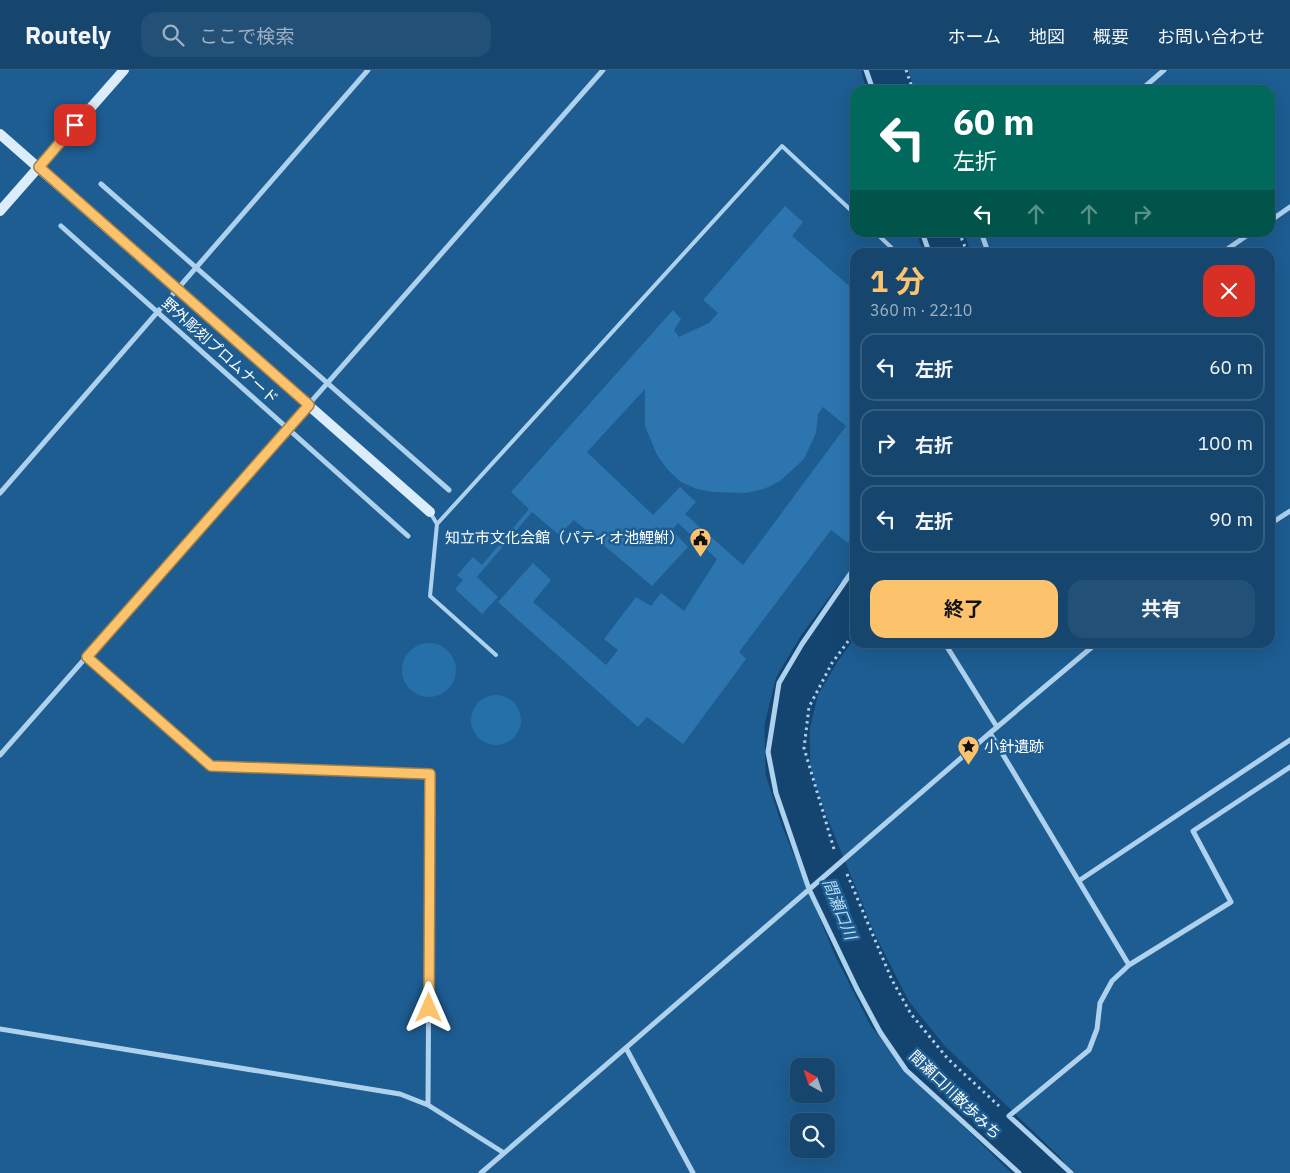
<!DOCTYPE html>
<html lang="ja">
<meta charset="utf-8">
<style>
:root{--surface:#16466e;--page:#235076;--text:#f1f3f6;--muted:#9eb1c2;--line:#355e81;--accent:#fdc36c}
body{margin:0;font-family:"IBM Plex Sans","Noto Sans JP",sans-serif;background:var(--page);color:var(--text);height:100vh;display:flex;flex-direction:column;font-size:19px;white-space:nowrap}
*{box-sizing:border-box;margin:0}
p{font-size:16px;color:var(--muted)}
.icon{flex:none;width:28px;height:28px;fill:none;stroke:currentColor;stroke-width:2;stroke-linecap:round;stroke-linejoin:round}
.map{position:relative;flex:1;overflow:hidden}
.side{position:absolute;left:850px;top:178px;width:425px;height:400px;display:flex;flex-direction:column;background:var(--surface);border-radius:15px;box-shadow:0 5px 20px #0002,0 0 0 1px var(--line)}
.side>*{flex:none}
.hud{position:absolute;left:850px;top:15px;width:425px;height:152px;border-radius:15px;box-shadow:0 5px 20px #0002,0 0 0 1px var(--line);background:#00695c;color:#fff;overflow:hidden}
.needle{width:32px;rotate:320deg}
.tools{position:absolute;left:790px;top:988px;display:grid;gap:10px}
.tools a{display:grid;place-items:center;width:45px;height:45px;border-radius:10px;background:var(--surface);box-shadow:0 5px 20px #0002,0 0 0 1px var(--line);font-size:25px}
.pin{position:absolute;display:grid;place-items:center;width:42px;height:42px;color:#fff;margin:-21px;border-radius:10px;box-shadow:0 2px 8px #0006}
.me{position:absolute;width:55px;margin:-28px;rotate:0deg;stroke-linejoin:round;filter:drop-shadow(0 0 4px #0008)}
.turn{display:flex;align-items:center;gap:18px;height:105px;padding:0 20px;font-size:22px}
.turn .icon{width:65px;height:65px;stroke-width:2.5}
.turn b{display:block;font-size:35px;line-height:42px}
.lanes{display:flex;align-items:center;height:48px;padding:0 20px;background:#0003;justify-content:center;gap:25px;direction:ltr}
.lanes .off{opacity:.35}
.round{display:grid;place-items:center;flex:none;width:52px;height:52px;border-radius:15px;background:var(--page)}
.overview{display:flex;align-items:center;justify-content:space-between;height:85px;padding:0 20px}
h1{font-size:30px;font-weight:700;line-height:38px;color:var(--accent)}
.primary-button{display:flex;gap:10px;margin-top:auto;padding:10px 20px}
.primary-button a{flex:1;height:58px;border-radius:15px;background:var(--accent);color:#111;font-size:20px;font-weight:700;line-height:58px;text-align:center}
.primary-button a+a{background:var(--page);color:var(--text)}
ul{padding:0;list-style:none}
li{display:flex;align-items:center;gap:15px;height:68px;margin:0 10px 8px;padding:0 10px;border:2px solid var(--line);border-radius:15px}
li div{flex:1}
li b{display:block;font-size:19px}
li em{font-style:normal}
header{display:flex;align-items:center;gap:30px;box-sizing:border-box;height:70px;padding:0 25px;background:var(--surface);border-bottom:1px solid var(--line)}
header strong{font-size:24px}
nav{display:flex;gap:28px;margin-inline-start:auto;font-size:18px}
.search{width:350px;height:45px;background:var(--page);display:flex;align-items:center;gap:12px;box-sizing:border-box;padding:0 18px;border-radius:15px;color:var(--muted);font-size:19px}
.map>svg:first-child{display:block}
</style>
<header>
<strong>Routely</strong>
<div class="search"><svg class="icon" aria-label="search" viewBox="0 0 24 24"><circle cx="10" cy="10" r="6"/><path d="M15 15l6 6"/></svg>ここで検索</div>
<nav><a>ホーム</a><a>地図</a><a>概要</a><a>お問い合わせ</a></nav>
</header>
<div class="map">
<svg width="1290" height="1103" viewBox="0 0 1290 1103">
<rect width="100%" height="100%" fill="#1d5d92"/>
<path fill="#2670aa" d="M402 600a27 27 0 1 1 54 0a27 27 0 1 1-54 0Z
M471 650a25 25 0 1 1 50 0a25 25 0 1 1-50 0Z"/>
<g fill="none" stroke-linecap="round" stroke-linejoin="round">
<path stroke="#144570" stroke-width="45" d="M884 0 891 20
M940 162 947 182
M855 530 819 579 797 616 787 657 788 701 803 748 855 875 890 944 928 991 1044 1103"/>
</g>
<path fill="#2c75af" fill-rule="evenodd" d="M785 136 803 152 792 166 855 221V464L848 473 831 460 739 582 746 589 683 674 647 647 638 657 498 532 533 493 551 510 533 532 606 595 618 580 604 569 636 527 651 536 661 523 684 541 717 489 678 453 672 460 688 477 652 516 574 450 559 465 532 442 477 507 498 527 482 544 455 519 463 510 457 505 473 487 482 495 529 439 511 422 673 240 681 249 674 260 679 267 709 253 718 243 703 230ZM645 319V356L657 385 668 400 681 412 697 419 712 422 746 423 764 419 780 411 804 389 816 363 818 344 823 337 846 356 743 495 685 444 696 432 680 417 653 445 587 382Z"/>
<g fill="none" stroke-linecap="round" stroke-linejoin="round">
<path stroke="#aed2ee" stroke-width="3" stroke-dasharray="2.5 4" stroke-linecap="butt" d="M906 0 913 20
M959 162 967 182
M834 779 804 678 809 637 832 593 855 562
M847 804 892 910 911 944 948 989 999 1036"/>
<path stroke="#aed2ee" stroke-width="4" d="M875 162 896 182
M431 444 437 454 430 526 496 585
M437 454 782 76 855 144"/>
<path stroke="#aed2ee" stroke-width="5" d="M866 0 873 20
M1141 20 1164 0
M101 114 449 420
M1270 151 1290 137
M61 156 408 466
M922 162 929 182
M981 162 988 182
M1223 182 1252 162
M0 423 368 0
M1270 454 1290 441
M855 497 802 574 779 613 768 682 776 723 809 819 857 919 880 962 906 1000 1019 1103
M944 572 997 657
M87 587 211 696 430 704 428 1035 504 1083
M990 663 1129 895
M0 685 603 0
M1080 810 1290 670
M0 959 400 1024 428 1035
M626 978 693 1103
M481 1103 990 663 1098 572
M1071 1103 1009 1046 1089 980 1097 959 1100 933 1112 911 1129 895 1231 832 1193 761 1290 697"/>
<path stroke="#dbecfa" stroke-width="10" d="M0 64 430 442
M0 141 124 0"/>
</g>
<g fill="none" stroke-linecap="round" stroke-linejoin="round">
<defs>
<path id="route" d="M75 55 39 97 309 335 87 587 211 696 430 704 429 938"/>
</defs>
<use href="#route" stroke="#a47f46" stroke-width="12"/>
<use href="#route" stroke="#fdc36c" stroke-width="9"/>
</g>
<defs>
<symbol id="civic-pin" viewBox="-11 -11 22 30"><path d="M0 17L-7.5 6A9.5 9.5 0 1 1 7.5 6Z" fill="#fdc36c" stroke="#1d5d92"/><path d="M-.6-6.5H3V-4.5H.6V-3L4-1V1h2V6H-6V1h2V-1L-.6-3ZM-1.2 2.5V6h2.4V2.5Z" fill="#111"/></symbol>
<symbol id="sight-pin" viewBox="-11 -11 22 30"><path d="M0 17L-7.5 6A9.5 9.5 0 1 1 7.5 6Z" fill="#fdc36c" stroke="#1d5d92"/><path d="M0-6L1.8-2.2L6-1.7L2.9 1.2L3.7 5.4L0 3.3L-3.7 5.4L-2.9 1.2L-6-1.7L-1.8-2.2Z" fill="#111"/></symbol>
</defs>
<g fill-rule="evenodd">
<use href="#civic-pin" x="688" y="456" width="25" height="34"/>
<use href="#sight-pin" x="956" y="664" width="25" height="34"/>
</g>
<g text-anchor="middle" stroke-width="5" stroke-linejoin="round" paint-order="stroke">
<g font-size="15" fill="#fff" stroke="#1d5d92">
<text transform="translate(220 281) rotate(42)" y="5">野外彫刻プロムナード</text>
<text transform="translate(955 1025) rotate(44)" y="5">間瀬口川散歩みち</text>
</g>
<g font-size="15" fill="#fff" stroke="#1d5d92" text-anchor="end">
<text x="684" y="473">知立市文化会館（パティオ池鯉鮒）</text>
<text x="984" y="682" text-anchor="start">小針遺跡</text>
</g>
<g font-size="16" font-style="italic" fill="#badbf5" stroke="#1d5d92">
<text transform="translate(840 839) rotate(68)" y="6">間瀬口川</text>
</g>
</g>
</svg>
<div class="tools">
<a><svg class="needle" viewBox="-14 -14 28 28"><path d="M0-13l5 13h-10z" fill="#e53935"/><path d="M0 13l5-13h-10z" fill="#9eb1c2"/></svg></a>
<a><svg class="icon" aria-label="search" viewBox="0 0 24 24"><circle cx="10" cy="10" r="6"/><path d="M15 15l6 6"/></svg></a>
</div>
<div class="pin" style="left:75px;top:55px;background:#d93025"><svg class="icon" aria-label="arrive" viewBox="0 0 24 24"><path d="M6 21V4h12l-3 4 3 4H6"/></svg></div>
<svg class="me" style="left:429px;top:938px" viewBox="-20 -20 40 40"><path d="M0-17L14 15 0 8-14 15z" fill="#fdc36c" stroke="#fff" stroke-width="4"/></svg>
<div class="hud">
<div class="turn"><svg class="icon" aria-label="left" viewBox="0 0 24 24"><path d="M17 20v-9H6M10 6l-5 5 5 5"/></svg><div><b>60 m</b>左折</div></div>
<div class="lanes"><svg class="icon" aria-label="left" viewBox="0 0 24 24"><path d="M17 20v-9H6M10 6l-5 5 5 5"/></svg><svg class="icon off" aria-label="ahead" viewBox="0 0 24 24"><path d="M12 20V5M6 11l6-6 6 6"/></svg><svg class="icon off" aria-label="ahead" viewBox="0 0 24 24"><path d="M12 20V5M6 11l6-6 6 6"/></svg><svg class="icon off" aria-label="right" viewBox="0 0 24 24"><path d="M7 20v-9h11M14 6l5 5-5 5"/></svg></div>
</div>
<section class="side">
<div class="overview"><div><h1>1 分</h1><p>360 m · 22:10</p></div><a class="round" style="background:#d93025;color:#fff"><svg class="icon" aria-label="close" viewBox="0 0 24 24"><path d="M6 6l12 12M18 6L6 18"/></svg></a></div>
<ul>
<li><svg class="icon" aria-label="left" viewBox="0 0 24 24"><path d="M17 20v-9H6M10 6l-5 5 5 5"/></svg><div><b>左折</b></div><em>60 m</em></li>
<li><svg class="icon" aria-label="right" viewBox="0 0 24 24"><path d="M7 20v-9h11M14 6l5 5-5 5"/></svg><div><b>右折</b></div><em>100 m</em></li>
<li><svg class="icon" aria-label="left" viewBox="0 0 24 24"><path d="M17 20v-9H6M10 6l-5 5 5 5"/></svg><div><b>左折</b></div><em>90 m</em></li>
</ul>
<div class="primary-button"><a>終了</a><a>共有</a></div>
</section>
</div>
